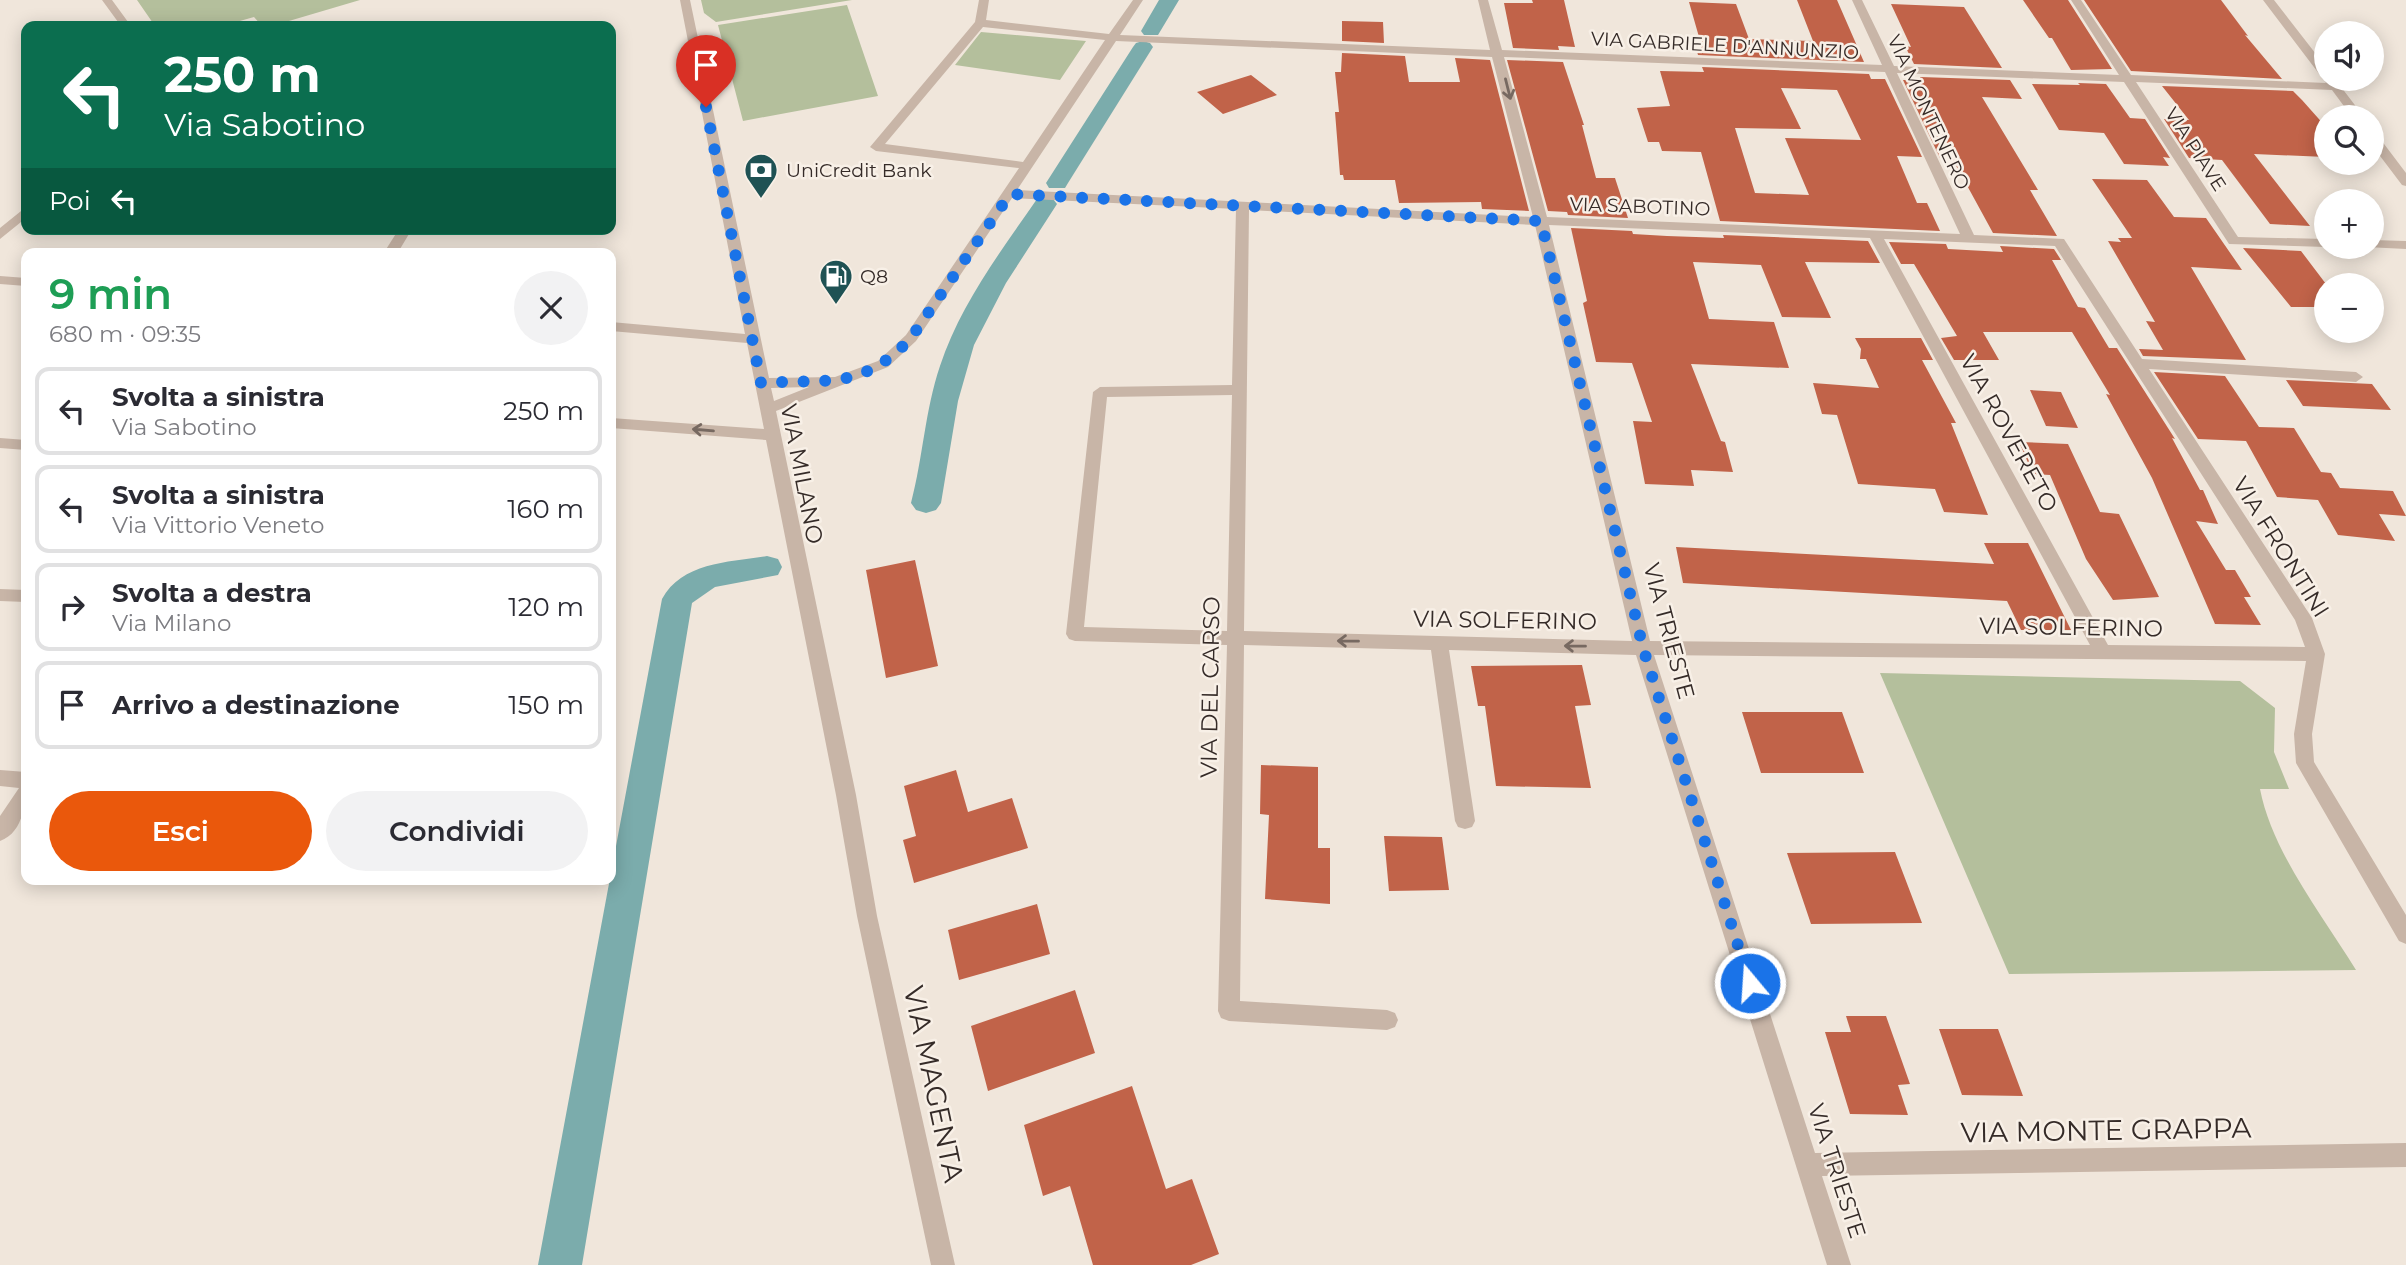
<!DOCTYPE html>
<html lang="it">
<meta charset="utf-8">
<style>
:root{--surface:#fff;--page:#f2f2f3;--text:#2b2b33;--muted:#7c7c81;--line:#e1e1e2;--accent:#ea580c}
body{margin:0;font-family:Montserrat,sans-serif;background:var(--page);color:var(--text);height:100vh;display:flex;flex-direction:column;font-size:26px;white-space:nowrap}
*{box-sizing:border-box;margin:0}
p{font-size:23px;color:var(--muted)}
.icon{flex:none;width:38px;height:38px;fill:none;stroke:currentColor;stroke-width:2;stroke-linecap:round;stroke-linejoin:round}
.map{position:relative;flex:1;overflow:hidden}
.details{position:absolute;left:21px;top:248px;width:595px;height:637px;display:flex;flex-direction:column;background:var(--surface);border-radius:14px;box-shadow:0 4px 18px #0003}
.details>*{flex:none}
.guide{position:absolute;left:21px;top:21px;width:595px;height:214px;border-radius:14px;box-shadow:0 4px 18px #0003;background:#0b6e4f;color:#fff;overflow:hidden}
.controls{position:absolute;left:2314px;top:21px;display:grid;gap:14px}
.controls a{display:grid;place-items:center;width:70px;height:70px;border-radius:50%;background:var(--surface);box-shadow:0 4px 18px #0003;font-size:35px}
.pin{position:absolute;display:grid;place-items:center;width:60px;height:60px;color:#fff;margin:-72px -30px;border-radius:50% 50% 50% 0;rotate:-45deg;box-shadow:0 0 7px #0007}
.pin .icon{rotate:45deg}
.me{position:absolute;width:77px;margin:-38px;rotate:342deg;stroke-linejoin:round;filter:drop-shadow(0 0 5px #0008)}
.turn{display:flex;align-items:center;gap:24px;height:147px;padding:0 28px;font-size:32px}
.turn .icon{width:91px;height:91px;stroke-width:2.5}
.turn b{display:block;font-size:49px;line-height:60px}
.then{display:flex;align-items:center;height:66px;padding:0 28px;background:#0003;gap:14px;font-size:26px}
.round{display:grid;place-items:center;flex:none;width:74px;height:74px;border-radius:37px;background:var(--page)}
.headline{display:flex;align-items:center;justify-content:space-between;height:119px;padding:0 28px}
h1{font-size:42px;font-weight:600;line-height:52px;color:#1e9e55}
.button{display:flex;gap:14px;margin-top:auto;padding:14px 28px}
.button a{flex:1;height:80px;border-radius:42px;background:var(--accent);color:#fff;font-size:28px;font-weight:600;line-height:80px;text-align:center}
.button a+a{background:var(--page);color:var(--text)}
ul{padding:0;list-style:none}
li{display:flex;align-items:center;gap:21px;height:88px;margin:0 14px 10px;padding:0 14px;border:4px solid var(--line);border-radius:14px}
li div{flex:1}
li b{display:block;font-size:26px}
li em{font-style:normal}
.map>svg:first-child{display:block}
</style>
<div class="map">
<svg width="2406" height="1265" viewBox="0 0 2406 1265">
<rect width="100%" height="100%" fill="#f0e6db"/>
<path fill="#b4bf9c" d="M137 0H360L272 26H262L254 17 222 26H155Z
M701 0H852L716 22 704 13Z
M847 5 878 96 743 121 718 25Z
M981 32 1086 41 1060 80 955 65Z
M1880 673 2240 681 2275 708 2274 752 2289 789H2260C2272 852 2323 916 2356 970L2009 974Z"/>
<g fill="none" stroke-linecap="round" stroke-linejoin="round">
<path fill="#7bacac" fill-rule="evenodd" d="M1159 0H1179L1158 35H1144L1141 31Z
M1143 41 1150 43 1153 47 1068 183 1065 188H1049L1046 183 1133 47 1136 43Z
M1045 197 1053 199 1057 204 1006 283 974 345 958 401 941 503 936 510 926 513 916 510 911 503C923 458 925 410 940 366 960 305 1001 251 1037 199Z
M767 556 778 559 782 567 778 575 715 587 692 603 582 1265H538L662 599C682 562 730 562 767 556Z"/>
</g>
<path fill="#c16349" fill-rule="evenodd" d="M1532 0H1564L1575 47 1558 46 1559 50 1513 48 1504 3H1533Z
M1797 0H1837L1864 62 1698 55 1693 37H1699L1689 2 1736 4 1749 39 1813 41Z
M2023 0H2068L2112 69 2071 70 2052 38H2049Z
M2084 0H2221L2248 36 2245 35 2282 79 2131 71Z
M1891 4 1964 7 2002 68 1914 64 1905 46 1911 47Z
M1342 21 1383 22 1384 43 1342 41Z
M1342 53 1405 56 1409 82H1460L1455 58 1490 60 1529 211 1482 209 1481 202 1399 203 1395 180H1344L1343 175H1340L1335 112H1339L1335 72H1341Z
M1507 60 1563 62 1584 125H1582L1596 178H1615L1628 218 1568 215 1567 212 1548 211Z
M1702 67 1869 74 1871 79H1885L1922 157 1897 156 1917 203H1927L1940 231 1720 221 1701 152 1662 151 1659 142H1648L1637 108 1670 106 1660 71 1704 72ZM1781 88 1837 90 1861 140 1785 138 1809 195 1755 193 1735 128 1801 129Z
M1251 75 1277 95 1223 114 1197 92Z
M1920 77 2010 80 2022 99 1982 97 2038 190H2030L2057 236 1993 233 1952 158H1940L1903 80H1921Z
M2078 83 2106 84 2130 118 2145 119 2170 158 2163 157 2169 166 2124 164 2104 133 2059 130 2032 84 2080 85Z
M2162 86 2293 91 2302 100 2326 127V157L2254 154 2310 226 2270 224 2222 160 2189 158 2164 119 2189 120Z
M2092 179 2147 180 2174 217 2206 218 2242 270 2191 267 2246 360 2143 356 2139 349 2163 350 2146 321 2155 322 2108 241 2121 242 2118 238H2132Z
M1571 228 1632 231 1633 234 1667 236 1724 238 1723 235 1868 241 1880 263 1805 262 1831 318 1782 317 1761 265 1693 262 1709 319 1774 322 1789 368 1691 364 1721 441 1725 442 1733 472 1691 470 1694 486 1645 484 1633 421 1652 422 1632 363 1596 362 1583 303 1587 301Z
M1889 242 1946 244 1948 249 2003 252 2000 246 2054 249 2061 260H2052L2078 307 2085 308 2109 348H2117L2175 439 2172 438 2200 490H2203L2218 524 2196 521 2226 570H2235L2251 597H2244L2261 625 2215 624 2152 478 2106 394 2110 395 2072 332H1983L1999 360H1954L1941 338 1957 336 1914 264H1901Z
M2243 248 2301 251 2326 284V307H2291Z
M1855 338H1921L1933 360H1922L1956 423H1951L1988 515 1944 512 1935 489 1858 484 1837 415 1822 414 1813 383 1879 388 1866 359H1860L1861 349Z
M2154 372 2225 376 2259 427 2294 428 2321 472 2331 473 2340 488 2393 491 2406 516 2379 514 2395 541 2338 535 2318 500 2277 497 2246 441 2198 439Z
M2286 380 2372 384 2391 410 2303 406Z
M2030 390 2061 392 2078 428 2046 426Z
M2019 442 2068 444 2100 512 2119 514 2159 597 2113 600 2086 559 2050 475 2033 474Z
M1984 543H2028L2071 630H2021L2007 601 1683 583 1676 547 1994 564Z
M915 560 938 666 886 678 866 570Z
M1582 665 1591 705 1575 706 1591 788 1496 786 1485 706H1478L1471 666Z
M1742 712H1842L1864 773H1761Z
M1261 765 1318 767V848H1330V904L1265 899 1269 815 1260 814Z
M956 770 968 812 1012 798 1028 848 914 883 903 840 916 836 904 786Z
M1384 836 1442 837 1449 890 1389 891Z
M1895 852 1922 923 1811 924 1787 853Z
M1037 904 1050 954 959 980 948 930Z
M1075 990 1095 1053 988 1091 971 1026Z
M1846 1016H1886L1910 1084 1898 1085 1908 1115 1850 1114 1825 1032H1851Z
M1939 1029H1998L2023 1096 1962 1095Z
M1132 1086 1166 1189 1192 1179 1219 1254 1191 1265H1093L1070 1186 1043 1196 1024 1125Z"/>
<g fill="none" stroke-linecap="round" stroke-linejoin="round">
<path fill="#c8b5a7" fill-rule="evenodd" d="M102 0H112L131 26H121Z
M680 0H690L769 378 835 377 878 361 906 335 1019 168 876 151 870 147 975 22 979 0H989L986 20 1109 34 1133 0H1143L1120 35 1490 50 1478 0H1488L1502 50 1882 65 1852 0H1862L1894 66 2119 75 2071 0H2081L2131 75 2326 83 2263 0H2274L2326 67V79H2335L2364 117H2352L2332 90 2136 82 2238 237 2326 239V247L2229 244 2124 82 1897 73 1974 235 2064 239 2142 359 2356 372 2363 377 2356 382 2149 369 2312 618 2325 654 2312 734 2314 762 2406 915V944L2399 941 2296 763 2294 734 2306 661 1654 655 1815 1153 2406 1143V1167L1822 1176 1851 1265H1827L1636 655 1449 650 1475 821 1472 827 1465 829 1458 827 1455 821 1431 650 1244 645 1240 1001 1387 1010 1395 1013 1398 1020 1395 1027 1387 1030 1229 1021 1221 1018 1218 1011 1227 645 1075 641 1069 639 1066 634 1093 392 1100 387 1232 385 1236 209 1012 198 916 341 888 367 776 411 856 795 877 916 955 1265H931L857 916 836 795 766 440 611 428V418L764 429 747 343 611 331V322L745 334ZM983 27 1105 40 1023 162 885 144ZM1116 41 1492 57 1533 217 1017 190ZM1504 57 1885 72 1960 234 1547 217ZM1249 210 1535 225 1632 641 1244 631ZM1549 225 1870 238 2090 645 1650 641ZM1884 239 2055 246 2295 620 2305 647 2108 645ZM809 387 774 401 771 388ZM1232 395 1227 631 1084 627 1107 397Z
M2371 131 2375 132 2406 173V186L2402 185 2371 144Z
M26 207V218L0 239V228Z
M399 229H412L397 254H383Z
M2371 240 2406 241V249L2366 247H2371Z
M0 276 26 278V286L0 284Z
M0 438 26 440V450L0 448Z
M0 589 26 590V602L0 601Z
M0 770 26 772C26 795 27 831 0 841V816L19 788 0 786Z"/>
</g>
<defs><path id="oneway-shaft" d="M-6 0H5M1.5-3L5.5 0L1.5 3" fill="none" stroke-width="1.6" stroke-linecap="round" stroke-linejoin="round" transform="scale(1.75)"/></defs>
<g stroke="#776961">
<use href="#oneway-shaft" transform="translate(1508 89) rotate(76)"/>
<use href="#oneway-shaft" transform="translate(703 430) rotate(-175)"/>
<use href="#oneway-shaft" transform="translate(1348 641) rotate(-179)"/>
<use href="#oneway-shaft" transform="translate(1575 646) rotate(-179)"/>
</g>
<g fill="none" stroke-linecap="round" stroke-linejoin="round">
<path stroke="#1a73e8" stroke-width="12" stroke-dasharray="0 21.6" d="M706 107 761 383C827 378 860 392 911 338L1010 194 1541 221 1643 648 1750 983"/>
</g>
<defs>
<symbol id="bank-pin" viewBox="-11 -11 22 30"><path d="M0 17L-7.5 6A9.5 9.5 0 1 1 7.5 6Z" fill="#1f5254" stroke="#f8f0e7"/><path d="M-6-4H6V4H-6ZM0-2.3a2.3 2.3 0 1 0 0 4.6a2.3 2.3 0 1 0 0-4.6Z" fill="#fff"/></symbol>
<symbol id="fuel-pin" viewBox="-11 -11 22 30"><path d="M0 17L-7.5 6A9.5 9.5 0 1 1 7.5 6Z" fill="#1f5254" stroke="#f8f0e7"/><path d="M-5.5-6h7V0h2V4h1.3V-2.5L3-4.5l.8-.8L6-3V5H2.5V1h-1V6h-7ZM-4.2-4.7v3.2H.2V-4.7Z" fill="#fff"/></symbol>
</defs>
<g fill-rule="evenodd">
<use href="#bank-pin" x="742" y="151" width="38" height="52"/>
<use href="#fuel-pin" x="817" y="257" width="38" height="52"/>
</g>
<g text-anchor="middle" stroke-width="5" stroke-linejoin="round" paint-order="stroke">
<g font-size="19" fill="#352b28" stroke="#f8f0e7">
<text transform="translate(1725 45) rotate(3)" y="7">VIA GABRIELE D'ANNUNZIO</text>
<text transform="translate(1929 112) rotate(65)" y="7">VIA MONTENERO</text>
<text transform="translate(2196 149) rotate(57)" y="7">VIA PIAVE</text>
<text transform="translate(1640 206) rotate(2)" y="7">VIA SABOTINO</text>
</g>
<g font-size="19" fill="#352b28" stroke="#f8f0e7" text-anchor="start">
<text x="786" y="177">UniCredit Bank</text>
<text x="860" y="283">Q8</text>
</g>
<g font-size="23" fill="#352b28" stroke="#f8f0e7">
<text transform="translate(2009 433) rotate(61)" y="8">VIA ROVERETO</text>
<text transform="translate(802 474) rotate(79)" y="8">VIA MILANO</text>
<text transform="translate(2281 547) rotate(58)" y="8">VIA FRONTINI</text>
<text transform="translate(1505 620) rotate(1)" y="8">VIA SOLFERINO</text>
<text transform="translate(2071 627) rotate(1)" y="8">VIA SOLFERINO</text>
<text transform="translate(1669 631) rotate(75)" y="8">VIA TRIESTE</text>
<text transform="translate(1210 687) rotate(-89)" y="8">VIA DEL CARSO</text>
<text transform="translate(1837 1171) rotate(72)" y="8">VIA TRIESTE</text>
</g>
<g font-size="28" fill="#352b28" stroke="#f8f0e7">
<text transform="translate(934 1084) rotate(78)" y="10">VIA MAGENTA</text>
<text transform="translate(2106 1130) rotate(-1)" y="10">VIA MONTE GRAPPA</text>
</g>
</g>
</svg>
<div class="controls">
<a><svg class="icon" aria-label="sound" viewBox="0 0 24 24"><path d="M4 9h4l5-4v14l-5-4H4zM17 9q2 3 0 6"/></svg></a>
<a><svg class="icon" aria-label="search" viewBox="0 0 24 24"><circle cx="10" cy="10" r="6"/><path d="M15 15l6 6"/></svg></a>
<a>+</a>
<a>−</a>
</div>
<div class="pin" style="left:706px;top:107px;background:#d93025"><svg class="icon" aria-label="arrive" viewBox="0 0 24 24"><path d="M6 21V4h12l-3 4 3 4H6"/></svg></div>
<svg class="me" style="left:1750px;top:983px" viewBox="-20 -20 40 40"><circle r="17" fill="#1a73e8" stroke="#fff" stroke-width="3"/><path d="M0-11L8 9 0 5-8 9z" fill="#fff"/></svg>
<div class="guide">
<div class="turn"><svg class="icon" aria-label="left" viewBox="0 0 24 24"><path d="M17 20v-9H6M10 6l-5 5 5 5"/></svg><div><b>250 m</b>Via Sabotino</div></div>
<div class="then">Poi<svg class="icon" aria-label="left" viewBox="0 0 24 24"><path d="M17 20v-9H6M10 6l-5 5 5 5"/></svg></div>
</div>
<section class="details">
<div class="headline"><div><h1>9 min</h1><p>680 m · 09:35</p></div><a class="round"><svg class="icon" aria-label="close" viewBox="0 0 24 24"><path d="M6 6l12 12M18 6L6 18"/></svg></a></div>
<ul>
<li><svg class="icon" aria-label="left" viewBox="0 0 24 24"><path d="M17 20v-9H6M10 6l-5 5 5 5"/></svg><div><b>Svolta a sinistra</b><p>Via Sabotino</p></div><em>250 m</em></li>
<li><svg class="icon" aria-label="left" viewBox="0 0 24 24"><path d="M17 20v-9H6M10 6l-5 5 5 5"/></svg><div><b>Svolta a sinistra</b><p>Via Vittorio Veneto</p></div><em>160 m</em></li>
<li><svg class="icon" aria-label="right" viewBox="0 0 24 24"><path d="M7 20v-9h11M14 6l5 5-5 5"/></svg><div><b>Svolta a destra</b><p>Via Milano</p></div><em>120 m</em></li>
<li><svg class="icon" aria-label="arrive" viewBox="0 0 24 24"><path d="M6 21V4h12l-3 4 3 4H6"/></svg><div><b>Arrivo a destinazione</b></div><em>150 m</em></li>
</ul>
<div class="button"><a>Esci</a><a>Condividi</a></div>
</section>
</div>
